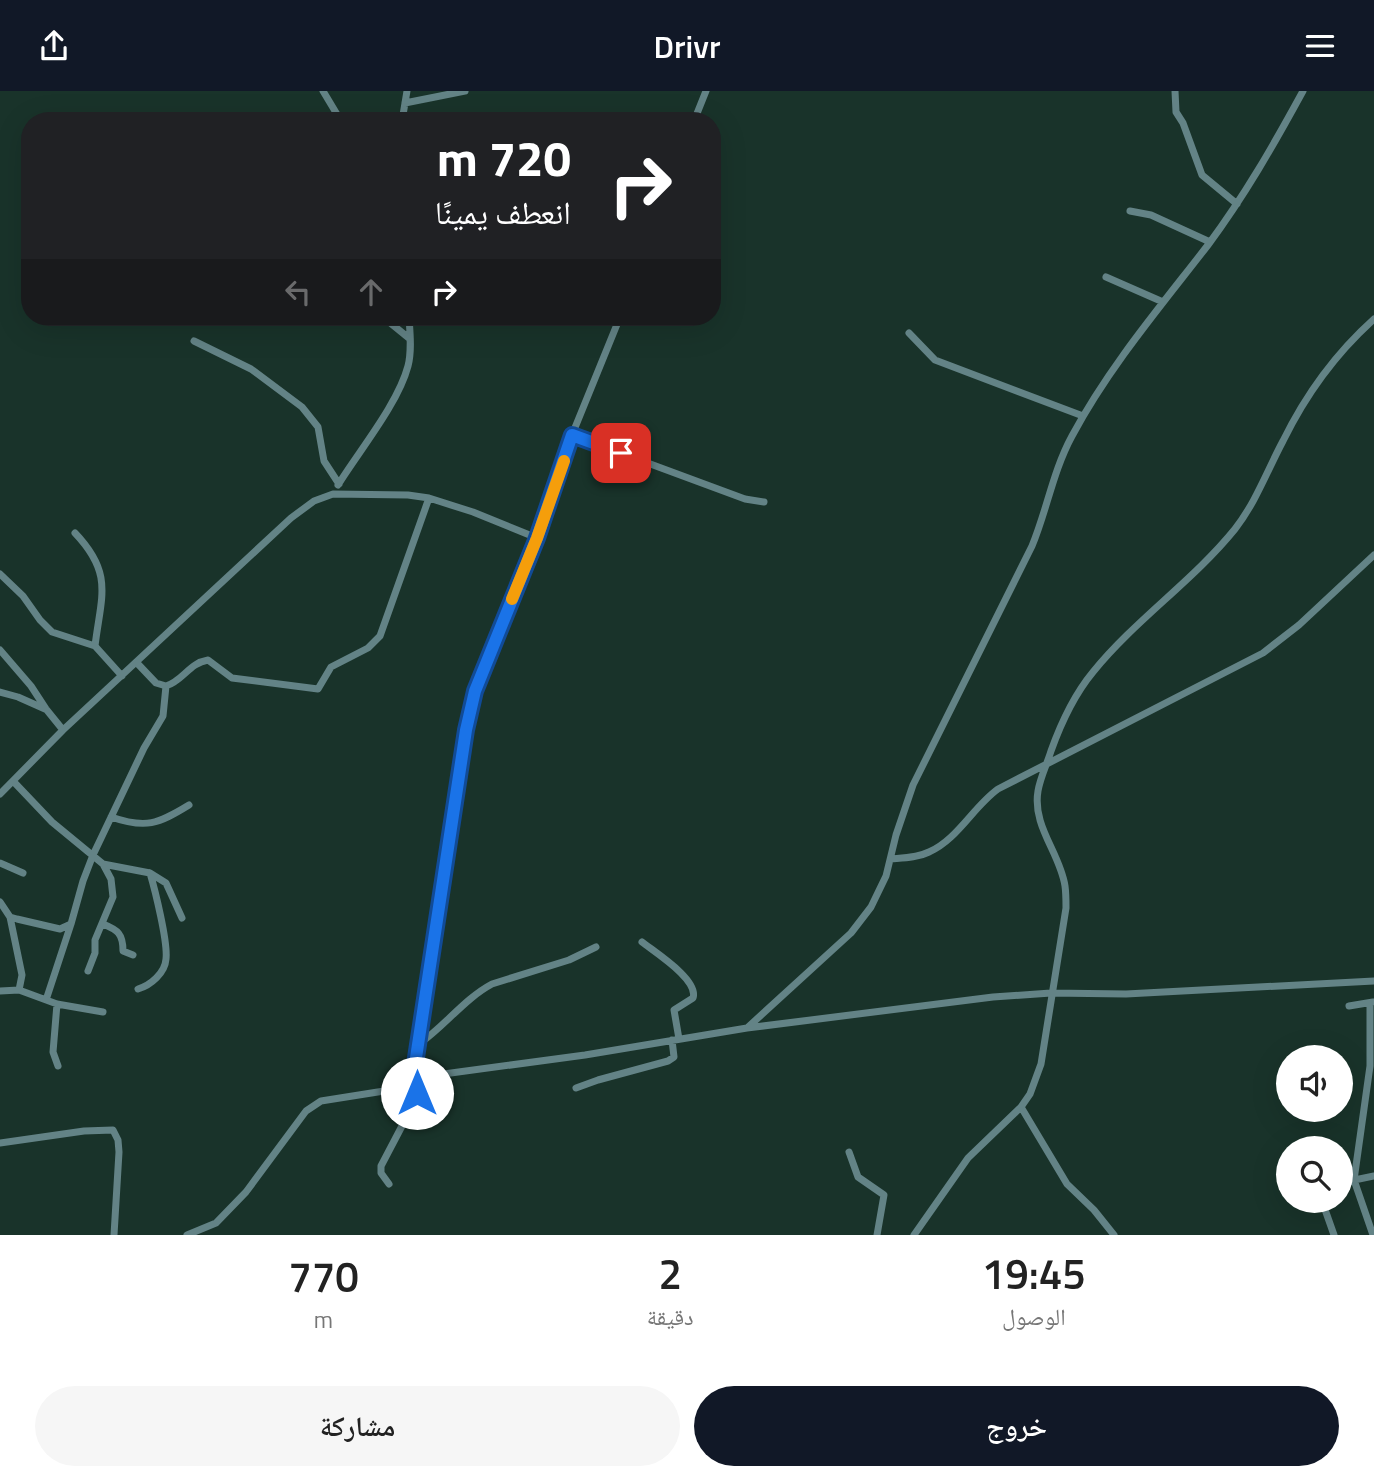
<!DOCTYPE html>
<html lang="ar">
<meta charset="utf-8">
<style>
:root{--surface:#fff;--page:#f6f6f6;--text:#222;--muted:#767676;--accent:#111827}
body{margin:0;font-family:"Titillium Web","Noto Naskh Arabic",sans-serif;background:var(--page);color:var(--text);direction:rtl;height:100vh;display:flex;flex-direction:column;font-size:26px;white-space:nowrap}
*{box-sizing:border-box;margin:0}
p{font-size:23px;color:var(--muted)}
.icon{flex:none;width:38px;height:38px;fill:none;stroke:currentColor;stroke-width:2;stroke-linecap:round;stroke-linejoin:round}
.map{position:relative;height:1144px;overflow:hidden;direction:ltr}
.drawer{display:flex;flex-direction:column;background:var(--surface);flex:1}
.drawer>*{flex:none}
.hud{position:absolute;left:21px;top:21px;width:700px;height:214px;border-radius:28px;box-shadow:0 7px 28px #0002;direction:rtl;background:#202124;color:#fff;overflow:hidden}
.tools{position:absolute;left:1276px;top:954px;display:grid;gap:14px}
.tools a{display:grid;place-items:center;width:77px;height:77px;border-radius:50%;background:var(--surface);box-shadow:0 7px 28px #0002;font-size:35px}
.pin{position:absolute;display:grid;place-items:center;width:60px;height:60px;color:#fff;margin:-30px;border-radius:14px;box-shadow:0 4px 10px #0006}
.me{position:absolute;width:77px;margin:-38px;rotate:0deg;stroke-linejoin:round;filter:drop-shadow(0 0 5px #0008)}
.turn{display:flex;align-items:center;gap:24px;height:147px;padding:0 35px;font-size:32px}
.turn .icon{width:91px;height:91px;stroke-width:2.5}
.turn b{display:block;font-size:49px;line-height:60px}
.lanes{display:flex;align-items:center;height:66px;padding:0 35px;background:#0003;justify-content:center;gap:35px;direction:ltr}
.lanes .off{opacity:.35}
.eta{display:flex;justify-content:space-evenly;align-items:center;height:119px;text-align:center}
.eta b{font-size:42px;font-weight:600;line-height:49px}
.primary-button{display:flex;gap:14px;margin-top:auto;padding:14px 35px}
.primary-button a{flex:1;height:80px;border-radius:42px;background:var(--accent);color:#fff;font-size:28px;font-weight:600;line-height:80px;text-align:center}
.primary-button a+a{background:var(--page);color:var(--text)}
header{display:flex;justify-content:space-between;align-items:center;height:91px;padding:0 35px;background:var(--accent);color:#fff;font-size:32px;font-weight:600}
.map>svg:first-child{display:block}
</style>
<header><svg class="icon" aria-label="menu" viewBox="0 0 24 24"><path d="M4 6h16M4 12h16M4 18h16"/></svg>Drivr<svg class="icon" aria-label="share" viewBox="0 0 24 24"><path d="M12 15V3M7 8l5-5 5 5M5 13v7h14v-7"/></svg></header>
<div class="map">
<svg width="1374" height="1144" viewBox="0 0 1374 1144">
<rect width="100%" height="100%" fill="#19332a"/>
<g fill="none" stroke-linecap="round" stroke-linejoin="round">
<path stroke="#638386" stroke-width="7" d="M323 0 341 30
M1175 0 1176 21 1183 32 1202 84 1237 113
M405 12 465 0
M402 30 407 0
M694 30 706 0
M1130 120 1151 124 1210 151
M1106 186 1163 211
M383 226 410 248
M909 242 935 269 1083 325
M194 250 251 278 302 316 318 336 324 370 339 393
M572 344 745 408 764 411
M338 394C359 360 398 313 408 275 412 260 410 242 409 226
M75 442C114 483 101 505 95 555
M537 447 572 344 620 226
M0 483 23 505 40 529 52 541 95 555 122 585
M0 559 31 595 46 618 63 639
M137 572 156 592 166 595C183 590 189 572 208 569L232 587 318 598 331 576 368 557 380 545 429 407
M0 601 18 606 45 618
M13 690 52 731 103 773 150 782C155 799 168 851 166 868 165 882 151 894 138 898
M0 703 63 639 291 427 314 410 333 403 408 404 429 407 473 421 537 447 475 600 470 618 412 994 403 997 321 1010 306 1020 246 1101 216 1132 187 1144
M111 726C146 738 158 733 189 714
M891 768C903 767 917 767 929 761 958 748 973 716 998 698L1263 562 1299 534 1374 464
M0 772 23 782
M150 782 166 792 182 827
M0 811 10 826 17 828 60 838 71 833 83 790 93 764 144 657 163 625 166 595
M10 826 22 884 19 899
M103 833C118 839 123 843 123 860L133 864
M642 851C656 862 699 889 693 907L674 919 679 948
M88 880 95 862V849L113 806 111 788 103 773
M0 900 19 899 57 913 103 921
M46 909 71 833
M1370 912V975L1354 1089 1373 1144
M57 913 53 961 58 975
M1349 915 1373 911
M747 937 851 842 871 816 886 785 896 744 913 694 1032 455C1047 419 1053 380 1072 345 1109 276 1160 216 1208 154 1245 104 1273 55 1303 0
M419 953C445 935 464 908 492 893L569 869 596 856
M414 987 585 964 747 937 993 906 1051 902 1126 903 1374 890
M576 997 598 989 668 970 674 966 672 949
M1021 1016 1067 1093 1094 1119 1114 1144
M0 1052 84 1040 113 1039 118 1049 119 1061 114 1144
M849 1061 858 1086 884 1104 877 1144
M1340 1092 1374 1085
M389 1093 381 1082V1075L413 1014 417 1002 412 994
M1322 1110 1334 1144
M914 1144 968 1067 1021 1016 1030 1003 1041 973 1066 817C1066 810 1066 802 1065 795 1060 762 1032 735 1038 700 1040 687 1047 673 1051 660 1061 632 1074 604 1093 581 1135 529 1193 490 1235 438 1256 411 1267 380 1283 350 1306 303 1335 263 1374 228"/>
</g>
<g fill="none" stroke-linecap="round" stroke-linejoin="round">
<defs>
<path id="route" d="M417 1002 412 993 466 639 475 600 537 447 572 344 621 362"/>
</defs>
<use href="#route" stroke="#114b97" stroke-width="18"/>
<use href="#route" stroke="#1a73e8" stroke-width="12"/>
<path stroke="#f59e0b" stroke-width="12" d="M512 508 537 447 564 370"/>
</g>
</svg>
<div class="tools">
<a><svg class="icon" aria-label="sound" viewBox="0 0 24 24"><path d="M4 9h4l5-4v14l-5-4H4zM17 9q2 3 0 6"/></svg></a>
<a><svg class="icon" aria-label="search" viewBox="0 0 24 24"><circle cx="10" cy="10" r="6"/><path d="M15 15l6 6"/></svg></a>
</div>
<div class="pin" style="left:621px;top:362px;background:#d93025"><svg class="icon" aria-label="arrive" viewBox="0 0 24 24"><path d="M6 21V4h12l-3 4 3 4H6"/></svg></div>
<svg class="me" style="left:417px;top:1002px" viewBox="-20 -20 40 40"><circle r="19" fill="#fff"/><path d="M0-13L10 11 0 6-10 11z" fill="#1a73e8"/></svg>
<div class="hud">
<div class="turn"><svg class="icon" aria-label="right" viewBox="0 0 24 24"><path d="M7 20v-9h11M14 6l5 5-5 5"/></svg><div><b>720 m</b>انعطف يمينًا</div></div>
<div class="lanes"><svg class="icon off" aria-label="left" viewBox="0 0 24 24"><path d="M17 20v-9H6M10 6l-5 5 5 5"/></svg><svg class="icon off" aria-label="ahead" viewBox="0 0 24 24"><path d="M12 20V5M6 11l6-6 6 6"/></svg><svg class="icon" aria-label="right" viewBox="0 0 24 24"><path d="M7 20v-9h11M14 6l5 5-5 5"/></svg></div>
</div>
</div>
<section class="drawer">
<div class="eta">
<div><b>19:45</b><p>الوصول</p></div>
<div><b>2</b><p>دقيقة</p></div>
<div><b>770</b><p>m</p></div>
</div>
<div class="primary-button"><a>خروج</a><a>مشاركة</a></div>
</section>
